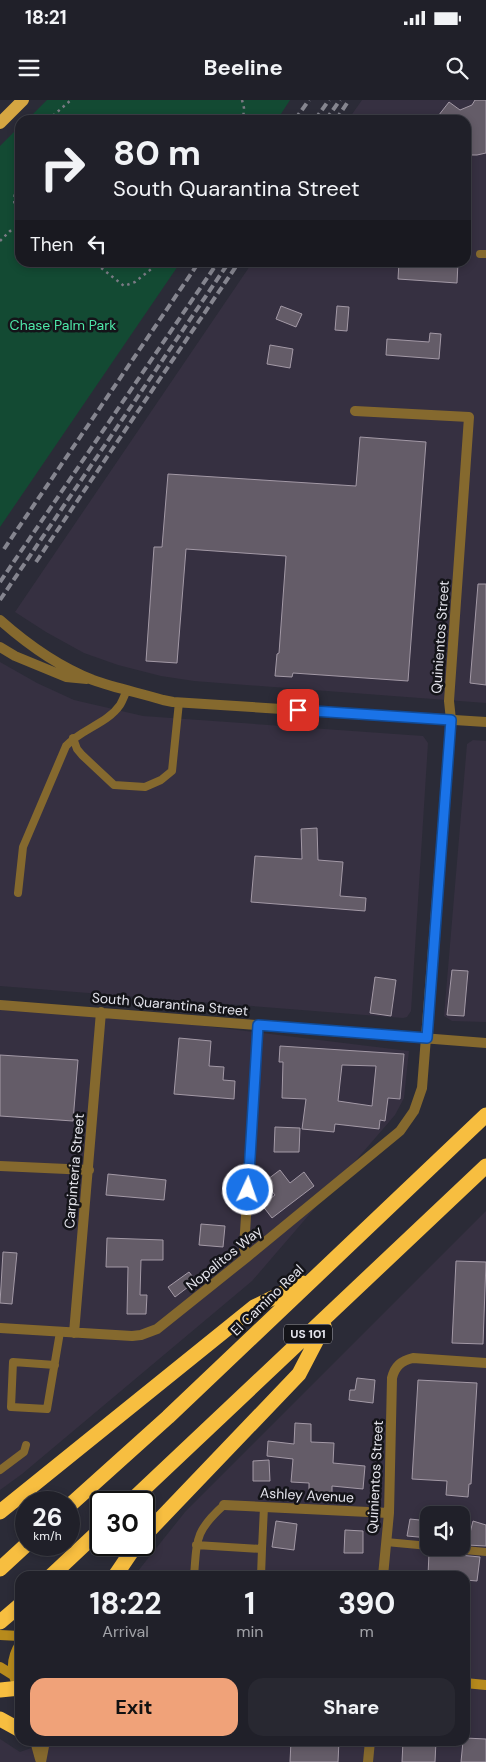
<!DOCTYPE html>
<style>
:root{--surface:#202029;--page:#282831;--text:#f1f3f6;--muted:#a2a3a8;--line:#3d3e46;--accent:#f0a279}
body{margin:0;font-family:"DM Sans",sans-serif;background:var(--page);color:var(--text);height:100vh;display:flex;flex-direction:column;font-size:19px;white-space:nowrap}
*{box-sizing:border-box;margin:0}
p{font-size:16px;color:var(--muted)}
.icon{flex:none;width:28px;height:28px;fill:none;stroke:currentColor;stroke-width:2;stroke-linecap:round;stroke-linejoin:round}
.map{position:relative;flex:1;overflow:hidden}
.sheet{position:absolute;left:15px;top:1471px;width:455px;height:175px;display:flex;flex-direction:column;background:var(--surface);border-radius:15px;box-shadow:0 2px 8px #0003,0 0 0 1px var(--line)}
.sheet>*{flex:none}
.guide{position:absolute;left:15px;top:15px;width:456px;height:152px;border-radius:15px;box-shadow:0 2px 8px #0003,0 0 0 1px var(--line);background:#202029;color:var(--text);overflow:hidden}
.tools{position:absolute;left:420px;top:1406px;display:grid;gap:10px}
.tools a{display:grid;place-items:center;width:50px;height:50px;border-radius:10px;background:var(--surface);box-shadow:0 2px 8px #0003,0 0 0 1px var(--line);font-size:25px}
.speed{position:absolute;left:15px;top:1391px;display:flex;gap:10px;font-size:25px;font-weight:700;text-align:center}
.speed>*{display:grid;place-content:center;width:65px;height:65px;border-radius:50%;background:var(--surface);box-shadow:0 2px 8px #0003,0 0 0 1px var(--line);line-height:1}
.speed small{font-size:12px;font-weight:400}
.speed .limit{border:2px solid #111;border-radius:8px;background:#fff;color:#111}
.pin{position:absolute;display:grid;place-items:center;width:42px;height:42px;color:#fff;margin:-21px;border-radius:10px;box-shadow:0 2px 8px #0006}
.me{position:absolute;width:55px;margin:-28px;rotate:3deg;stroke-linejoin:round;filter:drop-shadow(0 0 4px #0008)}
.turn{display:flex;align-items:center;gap:18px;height:105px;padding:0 15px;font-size:22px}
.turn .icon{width:65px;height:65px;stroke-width:2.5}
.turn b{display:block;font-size:35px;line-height:42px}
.then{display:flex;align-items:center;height:48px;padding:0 15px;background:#0003;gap:10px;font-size:19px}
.eta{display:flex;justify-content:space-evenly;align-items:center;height:85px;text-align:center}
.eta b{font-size:30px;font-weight:700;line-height:35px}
.button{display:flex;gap:10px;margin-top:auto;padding:10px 15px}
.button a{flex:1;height:58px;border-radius:15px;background:var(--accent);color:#111;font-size:20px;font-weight:700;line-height:58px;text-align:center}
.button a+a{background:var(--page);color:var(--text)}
.status{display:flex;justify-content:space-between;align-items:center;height:35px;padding:0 25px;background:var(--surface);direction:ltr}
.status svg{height:14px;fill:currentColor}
header{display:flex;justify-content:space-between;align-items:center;height:65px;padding:0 15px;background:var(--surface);font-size:22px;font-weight:700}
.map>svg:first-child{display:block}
</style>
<div class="status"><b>18:21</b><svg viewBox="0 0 49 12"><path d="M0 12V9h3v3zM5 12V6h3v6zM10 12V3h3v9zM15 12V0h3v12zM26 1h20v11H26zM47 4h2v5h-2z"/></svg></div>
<header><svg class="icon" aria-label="menu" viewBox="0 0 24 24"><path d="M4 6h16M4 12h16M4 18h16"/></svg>Beeline<svg class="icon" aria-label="search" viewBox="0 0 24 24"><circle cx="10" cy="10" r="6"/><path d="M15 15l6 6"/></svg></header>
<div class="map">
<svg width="486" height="1662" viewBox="0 0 486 1662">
<rect width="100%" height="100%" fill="#2b2b37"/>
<path fill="#363041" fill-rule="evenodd" d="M362 0H486V603L194 581 161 576 118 565 84 553 46 532 15 512 252 163 466 162V20H348Z
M0 562 37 583 74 600 143 616 423 636 428 643 411 911 407 917 403 918 0 886Z
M473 640 486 641V922L452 921 444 916 467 644Z
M0 901 409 951 404 998 395 1015 252 1181 22 1374 0 1390Z
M486 1111V1662H0V1639L20 1652 51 1641H465V1476H134L185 1412ZM429 1415H461V1448H429Z"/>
<path fill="#134a33" d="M47 0H290L277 20H27Z
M20 26V162L180 163 0 427V46Z"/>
<path fill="#645c68" stroke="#a399a6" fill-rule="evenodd" d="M475 0H486V53L477 55H466V20H435L449 2 460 10 472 5Z
M399 162H458L457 183 398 179Z
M281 206 302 214 296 227 276 219Z
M337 206 349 207 347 231 335 230Z
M430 233 441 234 439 259 386 255 387 239 429 242Z
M270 245 293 249 290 268 267 264Z
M360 337 426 342 408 581 293 573 292 577 275 576 277 554 279 553 286 456 186 449 177 563 146 561 154 447H162L168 374 356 386Z
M478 484H486V585L470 583Z
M317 728 318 760 343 762 340 796 366 798 365 811 251 802 255 756 302 759 301 729Z
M452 870 468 871 464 916 447 915Z
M375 877 396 880 391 916 370 913Z
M179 938 211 941 209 966 224 967 223 980 235 981 234 999 174 994Z
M280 946 404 954 400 999 388 998 385 1021 380 1020 379 1029 335 1024 334 1032 302 1029 306 999 282 998 283 962H279ZM342 965 376 966 372 1006 338 1001Z
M0 955 78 960 73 1021 0 1016Z
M275 1027 300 1028 299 1052H274Z
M280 1070 290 1083 304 1072 314 1086 272 1118 262 1105 275 1095 264 1082Z
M108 1074 166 1080 164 1100 106 1095Z
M201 1124 225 1126 223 1147 199 1145Z
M107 1138 163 1140V1160H141L140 1195H147L146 1214H127L128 1167H106Z
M3 1152 17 1153 12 1204 0 1203Z
M456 1161 486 1162 483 1244 452 1243Z
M189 1172 196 1181 175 1197 168 1187Z
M357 1278 375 1280 373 1303 349 1300 350 1290H355Z
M418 1280 477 1283 471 1384H469L468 1397 446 1395 447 1381 412 1379Z
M295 1323 311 1324V1342L334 1343 333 1363 365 1366 363 1389 332 1386V1394L309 1392V1383L291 1382 293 1359 267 1356 268 1341 294 1344Z
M269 1360 270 1381H253V1361Z
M410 1419 429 1421V1438L407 1436Z
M276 1421 297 1424 294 1450 272 1447Z
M473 1421 486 1425V1446L467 1445Z
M345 1430 363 1431V1453H344Z
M429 1452 480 1457 477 1481 465 1480V1476H428Z
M465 1638 486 1639V1662H461L463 1641H465Z
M291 1641H339L338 1662H290Z
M403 1641H436L435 1662H402Z"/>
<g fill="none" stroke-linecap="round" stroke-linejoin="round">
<path stroke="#7a7a84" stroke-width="2.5" stroke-dasharray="2.5 4" stroke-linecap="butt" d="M242 0 244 8 243 20
M48 20 71 0
M19 129 14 100 20 62
M0 141 10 131 19 129 20 130
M90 162 95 163 124 186 135 182 160 162"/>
<path stroke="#85692e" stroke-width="8" d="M480 154H486
M73 638 77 649 82 655 114 685 145 687 161 680 172 671 179 602
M18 793 23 747 66 646C81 629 107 624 120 605 123 600 125 594 127 590
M55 1265 13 1262 11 1307 47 1309 60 1232
M0 1370 24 1352 26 1345
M386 1442 429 1446
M196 1445 262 1449 264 1407
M443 1448 486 1452
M194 1476C197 1439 195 1431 224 1405
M261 1476 262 1449"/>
<path stroke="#85692e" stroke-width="10" d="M0 905 486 943
M0 1066 89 1070
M247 1157 244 1148 258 925
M0 1228 132 1236 141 1235 157 1229 247 1157 400 1031 414 1011 422 988 451 620 449 601 469 317 355 311
M74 1233 101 912
M224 1405 389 1413
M383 1476 389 1413 392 1278C395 1266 401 1261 413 1258L486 1263
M368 1662 370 1641"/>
<path stroke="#85692e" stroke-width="10" d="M0 520C27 544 60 567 93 580 115 588 140 593 163 600L173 602 486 622
M0 547 15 556 66 577 87 579
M35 1641 40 1659
M41 1662 45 1641"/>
<path stroke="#b78a1c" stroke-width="10" d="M0 1535 20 1536
M20 1544C11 1558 10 1575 20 1588
M0 1567 13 1575
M465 1583 486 1585"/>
<path stroke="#d5a642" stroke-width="12" d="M0 23 23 0"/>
<path stroke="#f7be40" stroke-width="15" d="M130 1402 486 1066
M69 1406 168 1317 486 1015
M0 1412 254 1207 303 1183
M144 1436 299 1274 324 1226
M0 1469 26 1445
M51 1476 101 1429
M115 1476 136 1445
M0 1522 20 1505
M0 1590 20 1588
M0 1619 20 1630"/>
<path stroke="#85858f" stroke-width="4" stroke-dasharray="8 4" stroke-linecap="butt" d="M295 20 309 0
M315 20 329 0
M326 20 340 0
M336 20 349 0
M4 449 199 162
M36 462 239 162
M0 482 218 162
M0 500 229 162"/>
</g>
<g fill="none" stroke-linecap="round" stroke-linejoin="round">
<defs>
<path id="route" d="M248 1090 258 925 427 938 451 620 298 610"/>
</defs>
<use href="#route" stroke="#114b97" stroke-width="12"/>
<use href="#route" stroke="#1a73e8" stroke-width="9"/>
</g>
<g text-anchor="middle" stroke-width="5" stroke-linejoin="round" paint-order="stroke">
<rect fill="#141419" stroke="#a6a6ad" stroke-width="1" x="284" y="1224.5" width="48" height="19" rx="4"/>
<g font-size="12" font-weight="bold" fill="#e4e4ec">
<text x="308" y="1238">US 101</text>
</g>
<g font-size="14" fill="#4ee7a8" stroke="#141419">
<text x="63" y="230">Chase Palm Park</text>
</g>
<g font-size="14" fill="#e4e4ec" stroke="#141419">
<text transform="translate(440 537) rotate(-86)" y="5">Quinientos Street</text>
<text transform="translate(170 904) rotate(5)" y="5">South Quarantina Street</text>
<text transform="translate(74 1071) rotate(-85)" y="5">Carpinteria Street</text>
<text transform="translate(224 1158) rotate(-39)" y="5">Nopalitos Way</text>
<text transform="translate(267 1200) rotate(-44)" y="5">El Camino Real</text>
<text transform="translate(375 1377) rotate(-87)" y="5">Quinientos Street</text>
<text transform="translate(307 1395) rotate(3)" y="5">Ashley Avenue</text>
</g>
</g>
</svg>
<div class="tools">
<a><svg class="icon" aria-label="sound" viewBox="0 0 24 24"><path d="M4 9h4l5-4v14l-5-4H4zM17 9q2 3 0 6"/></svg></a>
</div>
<div class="speed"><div>26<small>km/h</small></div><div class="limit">30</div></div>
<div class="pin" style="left:298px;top:610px;background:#d93025"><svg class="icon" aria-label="arrive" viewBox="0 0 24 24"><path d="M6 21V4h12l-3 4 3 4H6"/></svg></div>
<svg class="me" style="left:248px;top:1090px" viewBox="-20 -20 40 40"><circle r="17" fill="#1a73e8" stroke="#fff" stroke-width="3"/><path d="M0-11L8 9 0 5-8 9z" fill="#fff"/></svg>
<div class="guide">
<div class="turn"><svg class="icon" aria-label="right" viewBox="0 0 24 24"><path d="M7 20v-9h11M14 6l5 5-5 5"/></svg><div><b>80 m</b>South Quarantina Street</div></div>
<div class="then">Then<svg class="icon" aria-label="left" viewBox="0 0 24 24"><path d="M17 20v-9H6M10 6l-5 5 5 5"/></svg></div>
</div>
<section class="sheet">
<div class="eta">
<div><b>18:22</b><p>Arrival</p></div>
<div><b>1</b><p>min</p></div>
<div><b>390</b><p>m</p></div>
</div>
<div class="button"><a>Exit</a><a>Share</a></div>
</section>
</div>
